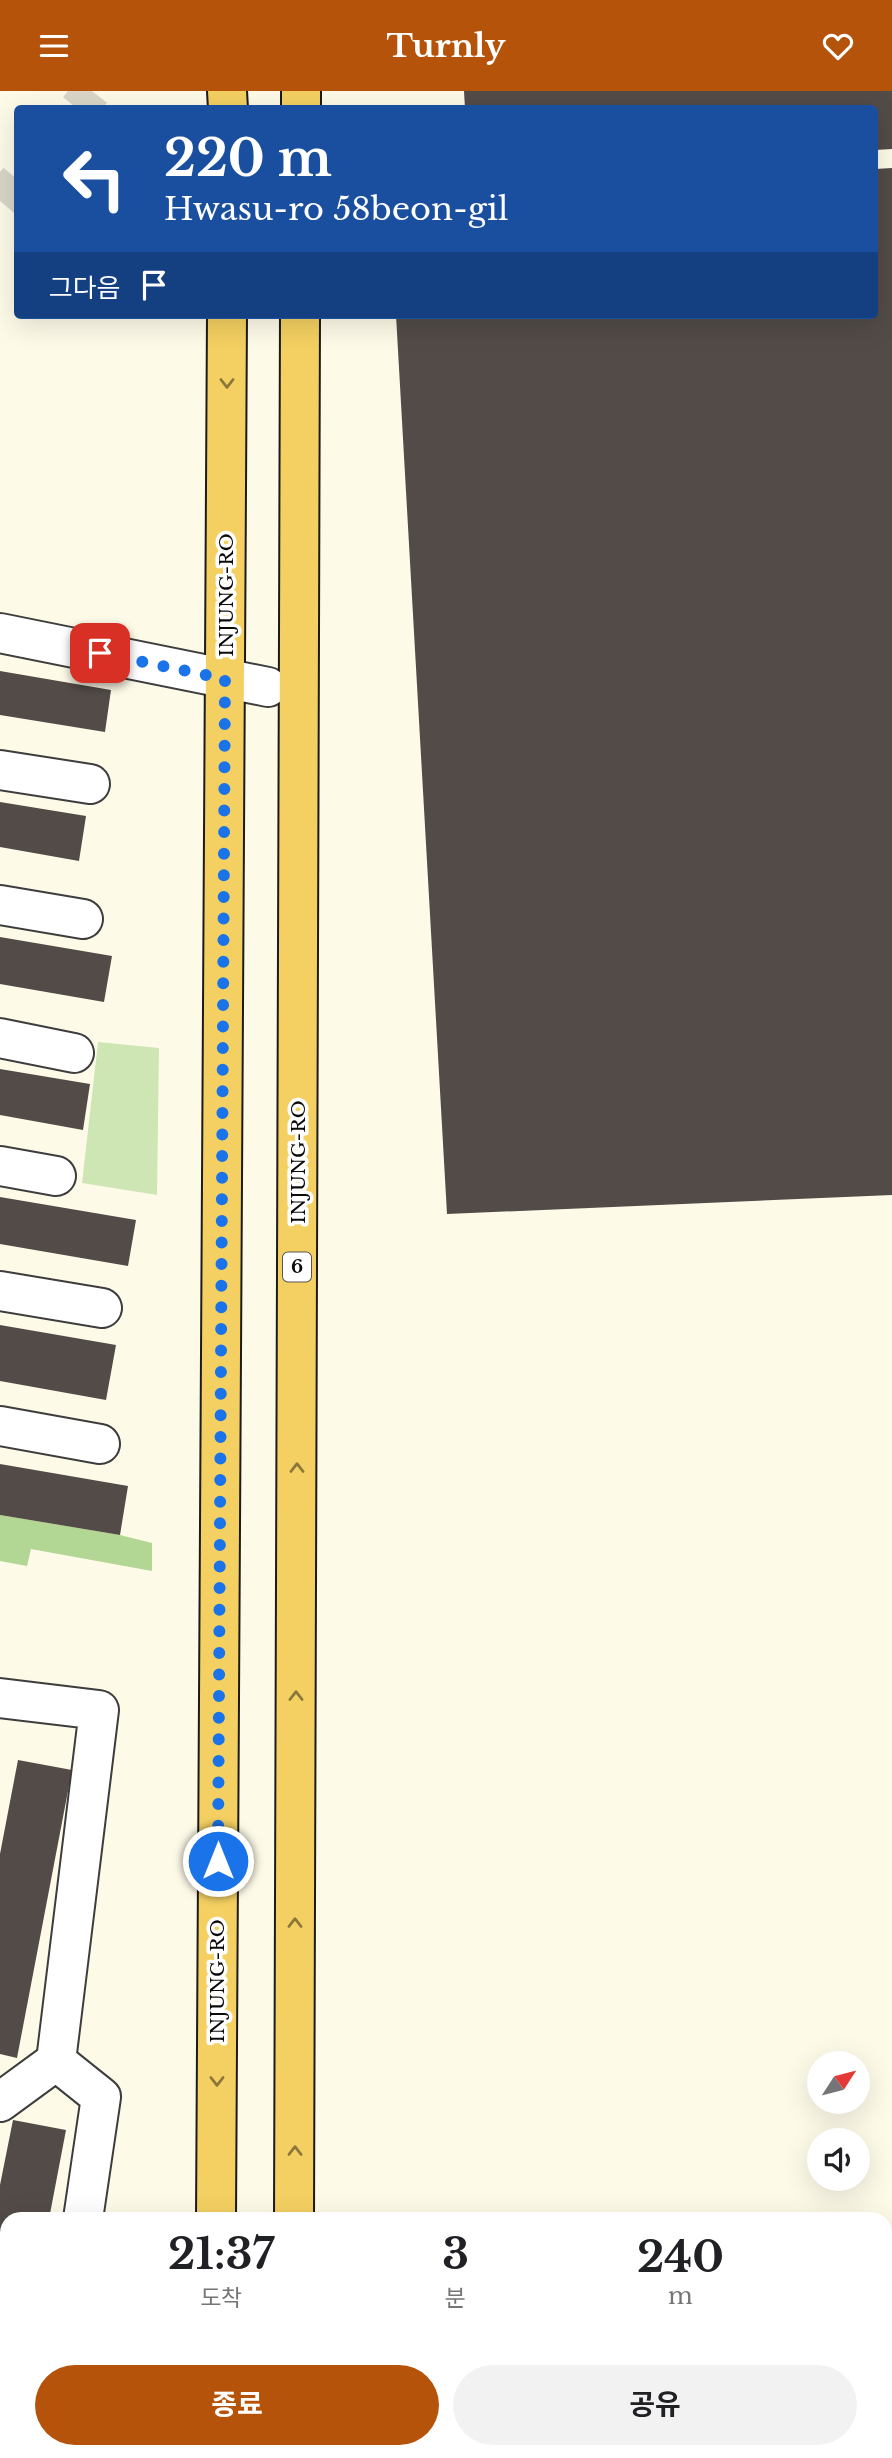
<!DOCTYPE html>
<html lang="ko">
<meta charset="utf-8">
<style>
:root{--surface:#fff;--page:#f2f2f2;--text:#202124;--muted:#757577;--accent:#b45309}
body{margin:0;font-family:"Libre Baskerville","Noto Sans KR",serif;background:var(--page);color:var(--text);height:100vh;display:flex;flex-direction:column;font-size:26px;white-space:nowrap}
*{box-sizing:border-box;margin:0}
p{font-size:23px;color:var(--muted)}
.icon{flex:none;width:38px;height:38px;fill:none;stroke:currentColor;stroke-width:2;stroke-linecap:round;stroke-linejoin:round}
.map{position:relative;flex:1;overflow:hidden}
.drawer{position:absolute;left:0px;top:2121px;width:892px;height:247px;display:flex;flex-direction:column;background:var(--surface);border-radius:21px 21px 0 0;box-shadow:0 7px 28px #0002}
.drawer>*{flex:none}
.guide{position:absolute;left:14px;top:14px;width:864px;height:214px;border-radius:7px;box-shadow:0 7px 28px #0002;background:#1a4fa0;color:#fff;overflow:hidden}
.needle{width:46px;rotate:54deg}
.buttons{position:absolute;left:807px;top:1960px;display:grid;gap:14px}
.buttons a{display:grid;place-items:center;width:63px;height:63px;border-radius:50%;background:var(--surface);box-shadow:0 7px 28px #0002;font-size:35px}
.pin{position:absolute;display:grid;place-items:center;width:60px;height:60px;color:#fff;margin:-30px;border-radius:14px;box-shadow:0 4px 10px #0006}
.me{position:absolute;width:77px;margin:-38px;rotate:0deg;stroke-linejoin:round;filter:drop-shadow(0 0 5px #0008)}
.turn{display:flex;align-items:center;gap:24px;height:147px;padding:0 35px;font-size:32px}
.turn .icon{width:91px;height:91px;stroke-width:2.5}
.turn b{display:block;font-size:49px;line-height:60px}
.then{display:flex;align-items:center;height:66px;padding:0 35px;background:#0003;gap:14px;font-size:26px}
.eta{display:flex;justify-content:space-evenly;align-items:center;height:119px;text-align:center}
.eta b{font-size:42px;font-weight:700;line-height:49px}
.primary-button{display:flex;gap:14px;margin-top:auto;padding:14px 35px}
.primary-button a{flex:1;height:80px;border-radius:42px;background:var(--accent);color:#fff;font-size:28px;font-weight:700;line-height:80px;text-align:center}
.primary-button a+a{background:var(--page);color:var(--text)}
header{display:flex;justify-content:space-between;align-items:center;height:91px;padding:0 35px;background:var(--accent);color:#fff;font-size:32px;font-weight:700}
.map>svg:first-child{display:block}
</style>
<header><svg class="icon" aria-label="menu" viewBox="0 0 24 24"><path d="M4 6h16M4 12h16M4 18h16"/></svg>Turnly<svg class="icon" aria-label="heart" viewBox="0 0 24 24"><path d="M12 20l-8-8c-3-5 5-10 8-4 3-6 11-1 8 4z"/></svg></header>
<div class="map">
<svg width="892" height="2367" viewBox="0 0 892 2367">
<rect width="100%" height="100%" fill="#fefae8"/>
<path fill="#cee6b4" d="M98 951 159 957 157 1104 82 1092Z"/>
<path fill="#b2d694" d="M0 1424 120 1444 152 1452V1480L31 1458 27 1475 0 1470Z"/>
<path fill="#524b47" d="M464 0H892V58L875 59V18H465Z
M892 77V1104L447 1123 396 224H875V78Z
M0 580 111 599 105 641 0 624Z
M0 711 86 725 79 770 0 756Z
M0 846 112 865 104 911 0 893Z
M0 978 90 993 83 1039 0 1024Z
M0 1106 136 1129 128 1175 0 1153Z
M0 1234 116 1254 106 1309 0 1290Z
M0 1373 128 1395 120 1444 0 1424Z
M18 1669 72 1679 17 1967 0 1963V1763Z
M13 2029 66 2039 49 2128H7V2336L0 2335V2094Z"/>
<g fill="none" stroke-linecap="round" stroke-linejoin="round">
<path stroke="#d9d6c7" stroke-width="38" stroke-dasharray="38 19" stroke-linecap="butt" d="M78 18 92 0
M0 110 18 89"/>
<defs>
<path id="minor" d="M0 542 268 596
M0 679 90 693
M0 814 83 828
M0 947 74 962
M0 1075 56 1085
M0 1200 102 1217
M0 1335 100 1353
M0 1607 99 1619 56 1970
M0 2011 56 1970 101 2006 83 2128
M71 2361 77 2367
M11 2367 20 2361"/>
<path id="major" d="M227 0 228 18
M301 18V0
M216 2128 227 224
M294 2128 300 224
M214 2367V2361
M294 2367V2361"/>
</defs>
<use href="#minor" stroke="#3d3d3d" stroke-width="42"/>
<use href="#major" stroke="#1b1b1b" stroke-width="42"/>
<use href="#minor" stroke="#fff" stroke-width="38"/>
<use href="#major" stroke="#f4d062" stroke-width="38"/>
</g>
<defs><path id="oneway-chevron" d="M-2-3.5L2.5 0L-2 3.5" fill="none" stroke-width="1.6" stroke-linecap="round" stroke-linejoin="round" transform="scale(1.75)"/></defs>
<g stroke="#8b773a">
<use href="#oneway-chevron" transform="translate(227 292) rotate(90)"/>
<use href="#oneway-chevron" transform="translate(297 1377) rotate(-90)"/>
<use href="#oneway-chevron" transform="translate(296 1605) rotate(-90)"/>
<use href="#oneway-chevron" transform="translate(295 1832) rotate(-90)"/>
<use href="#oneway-chevron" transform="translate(217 1990) rotate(90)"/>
<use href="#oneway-chevron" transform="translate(295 2060) rotate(-90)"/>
</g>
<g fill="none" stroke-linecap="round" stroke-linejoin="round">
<path stroke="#1a73e8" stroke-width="12" stroke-dasharray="0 21.6" d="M100 562 225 588 218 1770"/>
</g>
<g text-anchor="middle" stroke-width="7" stroke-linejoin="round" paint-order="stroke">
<rect fill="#fff" stroke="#545454" stroke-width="2" x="283" y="1161.5" width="28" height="29" rx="5"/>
<g font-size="18" font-weight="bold" fill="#0a0a0a">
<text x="297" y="1182">6</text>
</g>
<g font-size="19" fill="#0a0a0a" stroke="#fff">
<text transform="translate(226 504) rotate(-90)" y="7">INJUNG-RO</text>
<text transform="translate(298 1071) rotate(-90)" y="7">INJUNG-RO</text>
<text transform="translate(217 1890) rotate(-90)" y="7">INJUNG-RO</text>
</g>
</g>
</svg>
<div class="buttons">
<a><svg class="needle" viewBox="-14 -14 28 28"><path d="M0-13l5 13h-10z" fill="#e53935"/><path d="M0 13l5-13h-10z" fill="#757577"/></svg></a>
<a><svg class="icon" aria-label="sound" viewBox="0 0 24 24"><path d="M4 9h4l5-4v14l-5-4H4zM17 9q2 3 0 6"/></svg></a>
</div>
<div class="pin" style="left:100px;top:562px;background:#d93025"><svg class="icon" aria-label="arrive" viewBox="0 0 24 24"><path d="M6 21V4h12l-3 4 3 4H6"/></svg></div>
<svg class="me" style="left:218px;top:1770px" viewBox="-20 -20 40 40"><circle r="17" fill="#1a73e8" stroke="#fff" stroke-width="3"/><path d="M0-11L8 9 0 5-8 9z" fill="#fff"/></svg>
<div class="guide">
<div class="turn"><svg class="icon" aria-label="left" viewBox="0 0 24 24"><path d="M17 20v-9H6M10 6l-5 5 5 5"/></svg><div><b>220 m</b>Hwasu-ro 58beon-gil</div></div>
<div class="then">그다음<svg class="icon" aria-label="arrive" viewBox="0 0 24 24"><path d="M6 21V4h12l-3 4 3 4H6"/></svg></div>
</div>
<section class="drawer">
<div class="eta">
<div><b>21:37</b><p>도착</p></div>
<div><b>3</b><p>분</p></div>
<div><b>240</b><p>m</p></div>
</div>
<div class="primary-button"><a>종료</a><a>공유</a></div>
</section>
</div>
